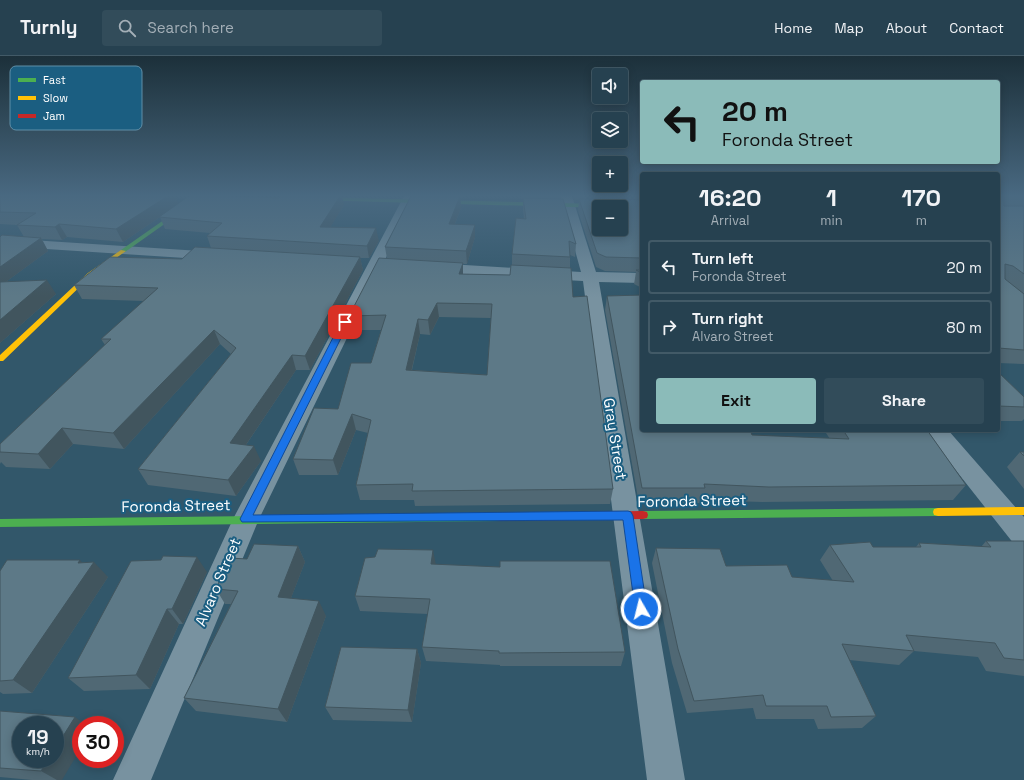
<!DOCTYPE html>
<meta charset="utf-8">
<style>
:root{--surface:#264150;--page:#324c5a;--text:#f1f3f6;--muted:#a4afb7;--line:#425a67;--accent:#8bbbb9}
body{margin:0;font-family:"Space Grotesk",sans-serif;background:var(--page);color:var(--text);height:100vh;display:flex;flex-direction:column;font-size:15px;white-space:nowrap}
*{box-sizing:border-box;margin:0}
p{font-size:13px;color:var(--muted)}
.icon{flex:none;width:22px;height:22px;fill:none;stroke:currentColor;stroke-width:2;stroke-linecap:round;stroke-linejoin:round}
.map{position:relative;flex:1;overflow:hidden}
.details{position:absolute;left:640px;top:116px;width:360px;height:260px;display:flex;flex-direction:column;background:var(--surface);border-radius:4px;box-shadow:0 2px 10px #0003,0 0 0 1px var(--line)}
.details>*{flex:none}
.top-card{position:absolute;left:640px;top:24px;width:360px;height:84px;border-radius:4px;box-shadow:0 2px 10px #0003,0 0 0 1px var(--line);background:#8bbbb9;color:#111;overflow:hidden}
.controls{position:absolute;left:592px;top:12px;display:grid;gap:8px}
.controls a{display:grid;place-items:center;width:36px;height:36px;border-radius:4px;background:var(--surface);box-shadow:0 2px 10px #0003,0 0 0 1px var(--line);font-size:20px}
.speed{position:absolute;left:12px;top:660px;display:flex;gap:8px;font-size:20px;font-weight:700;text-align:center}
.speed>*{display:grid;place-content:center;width:52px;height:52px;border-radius:50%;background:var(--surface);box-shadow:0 2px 10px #0003,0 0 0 1px var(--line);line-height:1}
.speed small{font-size:10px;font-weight:400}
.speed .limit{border:6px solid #d22;background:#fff;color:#111}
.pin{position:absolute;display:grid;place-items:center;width:34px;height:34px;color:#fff;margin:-17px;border-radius:8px;box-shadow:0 2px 6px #0006}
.me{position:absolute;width:44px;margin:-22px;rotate:352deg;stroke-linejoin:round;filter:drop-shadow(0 0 3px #0008)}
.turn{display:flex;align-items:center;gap:14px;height:84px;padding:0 16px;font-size:18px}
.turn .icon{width:52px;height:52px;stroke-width:2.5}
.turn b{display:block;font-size:28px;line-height:34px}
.eta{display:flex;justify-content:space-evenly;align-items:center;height:68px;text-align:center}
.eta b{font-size:24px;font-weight:700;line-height:28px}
.action{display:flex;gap:8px;margin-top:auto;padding:8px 16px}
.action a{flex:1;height:46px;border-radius:4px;background:var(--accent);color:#111;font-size:16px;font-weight:700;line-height:46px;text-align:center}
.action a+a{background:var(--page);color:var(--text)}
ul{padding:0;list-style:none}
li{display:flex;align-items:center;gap:12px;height:54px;margin:0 8px 6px;padding:0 8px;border:2px solid var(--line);border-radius:4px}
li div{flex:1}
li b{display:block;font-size:15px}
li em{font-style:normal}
header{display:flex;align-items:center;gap:24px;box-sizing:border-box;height:56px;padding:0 20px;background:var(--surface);border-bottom:1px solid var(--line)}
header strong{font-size:19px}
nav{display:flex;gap:22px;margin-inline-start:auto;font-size:14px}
.search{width:280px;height:36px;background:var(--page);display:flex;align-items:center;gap:10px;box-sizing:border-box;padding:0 14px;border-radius:4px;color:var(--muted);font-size:15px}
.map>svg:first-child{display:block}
</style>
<header>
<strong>Turnly</strong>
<div class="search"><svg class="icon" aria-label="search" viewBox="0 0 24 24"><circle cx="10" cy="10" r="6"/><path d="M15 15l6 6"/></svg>Search here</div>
<nav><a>Home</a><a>Map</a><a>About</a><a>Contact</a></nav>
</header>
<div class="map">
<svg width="1024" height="724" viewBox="0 0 1024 724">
<rect width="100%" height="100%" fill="#32576a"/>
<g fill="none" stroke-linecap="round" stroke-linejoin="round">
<path fill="#7892a0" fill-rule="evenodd" d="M404 140H416L259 463 151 724H113L233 463Z
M560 140H572L596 216 642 217V227L599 226 685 724H647L583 225 432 217 427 215 424 212 427 209 432 207 581 216Z
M0 182 216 196 221 197 223 200 221 203 216 204 0 190Z
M924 374H948L1024 461V491L1014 488Z"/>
<path fill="#4caf50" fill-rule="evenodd" d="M198 140H204L125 196H121V194Z
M313 141 642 149V153L311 144V142Z
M938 452 942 453 943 456 942 459 938 460 643 463 639 462 638 459 639 456 643 455Z
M500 457 504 458 505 461 504 464 500 465 0 471V463Z"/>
<path fill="#ffc107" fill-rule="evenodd" d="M121 194 126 195 92 219 3 305H0V299L88 217Z
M1024 451V459L938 460 934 459 933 456 934 453 938 452Z"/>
<path fill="#c62828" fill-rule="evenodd" d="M643 455 647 456 648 459 647 462 643 463 500 465 496 464 495 461 496 458 500 457Z"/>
</g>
<path fill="#506874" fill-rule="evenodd" d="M0 140H175L178 147 344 149 330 171 379 185 369 202H360L363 214 310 314H296L246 389 261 405 236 440 148 429 138 413 231 298 220 288 124 393 73 388 50 413 6 411 1 406 0 408V388L105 289 101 283 144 245 82 243 74 229 182 203 211 192 207 180 210 177 165 173 160 161 123 186 67 181 62 184 42 183 48 195 7 225 56 238 0 287V181H24L17 169 0 168Z
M411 140H466L465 141H460L461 152 455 168 475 181 467 208H463V218L510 219 512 209V198L524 163 523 154V143H521V140H560V143L576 188 575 201 570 199V212L573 241 613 433 610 448 415 450 414 444H360L356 429 368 377 356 374 338 419H299L293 403 338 353 371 307 381 274H352L349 260 387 203 385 191ZM439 261 491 262 487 319 412 314 420 278 430 279Z
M573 140H642V232L634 228 636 216 605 215 596 211 578 155 579 144H575Z
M998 140H1024V308L998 307Z
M607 240 642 374 830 383 824 374H927L966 429 953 444 762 446 701 444 700 447 639 448 605 254Z
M998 316 1024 341V363L1022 365H998Z
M1020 396H1024V433L1007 411Z
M986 485H1024V620L986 615 978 601 914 595 899 609 849 604 876 660 862 672 818 673 814 663H756L753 652 687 657 672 607 652 507 656 492 726 510 792 521 833 525 820 504 830 489 873 491H916L919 487 981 491Z
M298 490 305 506 291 542 326 560 287 666 196 655 184 642 231 548H225L216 533 247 503Z
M83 507 108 521 32 637 3 638 0 636V515Z
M436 508 625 596 621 610H500V609L426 605 422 591 428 558 360 555 355 540Z
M207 516 183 568H179L150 633 84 635 68 622Z
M417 593 421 607 412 666 333 664 325 651Z
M0 655 62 724H32L0 721Z"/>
<path fill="#41555e" d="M168 140H175L179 148 123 186 116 173Z
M340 140H342L344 149 323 183 320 171Z
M460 140 461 152 450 180 449 168Z
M59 168 67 181 62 184 55 171Z
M475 169V181L467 208 466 195Z
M376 172 379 185 369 202 367 190Z
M41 182 48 195 3 228 0 233V211Z
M360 201 363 214 310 314 305 300Z
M463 207V220L459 218Z
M47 224 56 238 0 287V264Z
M437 247 439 261 430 279 428 264Z
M418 263 420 278 408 329 406 314Z
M214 274 220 288 124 393 113 377Z
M292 299 296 314 237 402 230 387Z
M352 358 356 374 338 419 333 404Z
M62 372 73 388 50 413 38 398Z
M254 390 261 405 236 440 228 424Z
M298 490 305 506 286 555 278 541Z
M433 494 436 509 431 508Z
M197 501 207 516 183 568 172 553Z
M80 504 89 514 94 506 108 521 32 637 13 624Z
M319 545 326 560 287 666 278 653Z
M167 553 179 568 150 633 136 619Z
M417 593 421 607 412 666 408 654Z
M75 661 86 669H81V692L62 724H57L41 715 49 703H55V693Z"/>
<path fill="#5d7987" stroke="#41555e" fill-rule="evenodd" d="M0 140H168L116 173 59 168 55 171 17 169 36 157 0 156Z
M189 140H231L279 142 281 140H340L320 171 376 172 367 190 207 180 222 167 159 161Z
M411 140H460L449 168 475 169 466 195 385 191Z
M602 140H621L623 143 642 144V202L606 201 597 197 579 143H600ZM599 151H621V173H599Z
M998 140H1004V150H1024V218L1013 210 1005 208V223L1024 238V294L998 292Z
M523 142 563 143 576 188 569 185 570 201 512 198 516 162 526 163Z
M2 179 41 182 0 211V181Z
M195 191 360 201 305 300 292 299 230 387 254 390 228 424 138 413 236 292 214 274 113 377 62 372 38 398 0 396V388L111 283H101L158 232 74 229 110 201 182 203Z
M379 202 463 207 459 218 510 219 511 209 571 212 573 241 587 240 613 433 412 435 413 428 356 429 371 364 352 358 333 404 293 403 314 352 338 353 351 307H371L386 259 349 260ZM437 247 492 248 487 319 406 314 418 263 428 264Z
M636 214H642V217Z
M47 224 0 264V226Z
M642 239V374H750L752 379 849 383 843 374H927L966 429 769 431 704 428 705 432H642L607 240Z
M998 316 1024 341V351L998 350Z
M1020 396H1024V400Z
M986 485H1024V604L1004 602 995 587 906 579 914 595 842 588 876 660 831 661 827 650H766L763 639 694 645 678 593 656 492 720 493 726 510 787 509 792 521 854 526 830 489 870 486 873 491H921L919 487 991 491Z
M254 488 298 490 278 541 319 545 278 653 184 642 238 535 216 533 229 502 247 503Z
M378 493 433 494 431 508 500 511V505H610L625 596 499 597V595L422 591 430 543 355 540 365 502 375 501Z
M163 500 197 501 172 553H167L136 619 68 622 131 505 161 504Z
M7 504H80L78 507 94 506 13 624 0 625V515Z
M341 591 417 593 408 654 325 651Z
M0 655 75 661 55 693V669H21V703H49L41 715 0 712Z"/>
<linearGradient id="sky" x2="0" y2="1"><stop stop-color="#1c303a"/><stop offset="0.58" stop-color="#496981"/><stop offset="1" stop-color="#496981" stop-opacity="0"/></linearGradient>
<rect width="1024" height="241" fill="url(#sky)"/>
<path fill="#1a73e8" stroke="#114b97" d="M345 263 349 266 253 459 628 455 631 456 633 460 647 553 646 557 641 559 637 557 635 553 623 464 242 466 240 463 341 266Z"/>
<g text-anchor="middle" stroke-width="4" stroke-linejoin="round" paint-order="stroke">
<g font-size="15" fill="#fff" stroke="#1b5e81">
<text transform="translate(615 383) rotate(81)" y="5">Gray Street</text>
<text transform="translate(692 445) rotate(-1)" y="5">Foronda Street</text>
<text transform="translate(176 450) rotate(-1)" y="5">Foronda Street</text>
<text transform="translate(218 526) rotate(-67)" y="5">Alvaro Street</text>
</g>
</g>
<rect x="10" y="10" width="132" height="64" rx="6" fill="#1b5e81" stroke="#5f8ea7" stroke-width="1"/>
<rect x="18" y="22" width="18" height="4" fill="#4caf50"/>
<rect x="18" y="40" width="18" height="4" fill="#ffc107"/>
<rect x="18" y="58" width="18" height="4" fill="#c62828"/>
<g font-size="11" fill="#fff">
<text x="43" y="28">Fast</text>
<text x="43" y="46">Slow</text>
<text x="43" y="64">Jam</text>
</g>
</svg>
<div class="controls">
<a><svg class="icon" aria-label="sound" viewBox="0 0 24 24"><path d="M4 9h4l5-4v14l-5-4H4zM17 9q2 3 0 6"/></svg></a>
<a><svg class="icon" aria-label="layers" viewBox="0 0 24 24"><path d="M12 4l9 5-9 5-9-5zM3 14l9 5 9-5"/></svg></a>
<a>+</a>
<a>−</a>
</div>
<div class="speed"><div>19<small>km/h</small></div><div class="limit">30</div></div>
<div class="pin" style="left:345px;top:266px;background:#d93025"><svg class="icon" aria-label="arrive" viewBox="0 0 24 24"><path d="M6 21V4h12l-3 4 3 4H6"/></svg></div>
<svg class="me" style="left:641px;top:553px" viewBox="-20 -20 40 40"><circle r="17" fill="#1a73e8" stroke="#fff" stroke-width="3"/><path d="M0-11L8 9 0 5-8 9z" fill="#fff"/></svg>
<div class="top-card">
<div class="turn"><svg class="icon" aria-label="left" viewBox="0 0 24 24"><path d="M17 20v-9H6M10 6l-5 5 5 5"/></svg><div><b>20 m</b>Foronda Street</div></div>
</div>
<section class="details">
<div class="eta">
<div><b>16:20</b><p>Arrival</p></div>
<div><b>1</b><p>min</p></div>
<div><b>170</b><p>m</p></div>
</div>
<ul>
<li><svg class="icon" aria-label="left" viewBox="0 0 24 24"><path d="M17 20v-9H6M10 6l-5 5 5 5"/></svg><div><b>Turn left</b><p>Foronda Street</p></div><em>20 m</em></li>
<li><svg class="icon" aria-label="right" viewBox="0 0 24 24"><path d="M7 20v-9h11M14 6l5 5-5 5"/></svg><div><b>Turn right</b><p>Alvaro Street</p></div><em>80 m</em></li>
</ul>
<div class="action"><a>Exit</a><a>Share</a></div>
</section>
</div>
